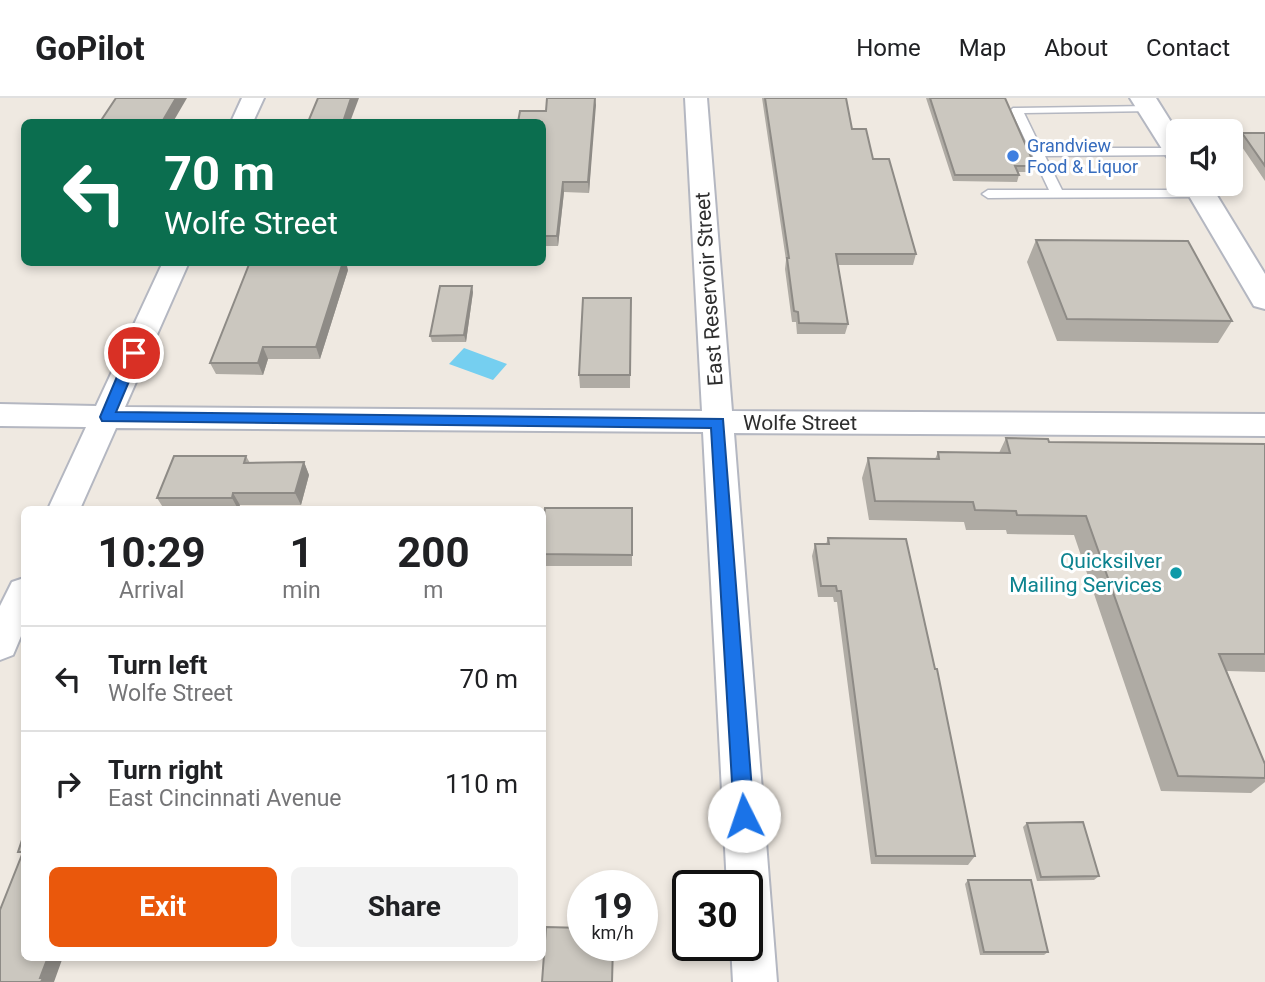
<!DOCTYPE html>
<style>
:root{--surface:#fff;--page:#f2f2f2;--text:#202124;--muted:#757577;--line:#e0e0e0;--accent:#ea580c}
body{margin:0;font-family:Roboto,sans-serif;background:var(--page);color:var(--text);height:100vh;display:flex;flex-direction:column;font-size:26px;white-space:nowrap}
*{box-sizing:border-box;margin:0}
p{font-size:23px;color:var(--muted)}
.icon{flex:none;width:38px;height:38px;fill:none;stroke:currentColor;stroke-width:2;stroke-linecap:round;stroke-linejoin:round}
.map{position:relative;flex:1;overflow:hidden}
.details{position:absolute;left:21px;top:408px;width:525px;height:455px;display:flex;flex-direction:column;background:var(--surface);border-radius:10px;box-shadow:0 4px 10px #0003}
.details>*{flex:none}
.guide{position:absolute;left:21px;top:21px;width:525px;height:147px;border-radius:10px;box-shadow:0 4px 10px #0003;background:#0b6e4f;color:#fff;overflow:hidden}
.fabs{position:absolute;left:1166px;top:21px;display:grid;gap:14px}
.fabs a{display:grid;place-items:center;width:77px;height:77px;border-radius:10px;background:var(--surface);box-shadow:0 4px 10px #0003;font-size:35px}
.speed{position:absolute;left:567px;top:772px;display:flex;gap:14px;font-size:35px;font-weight:700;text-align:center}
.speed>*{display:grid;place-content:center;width:91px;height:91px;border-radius:50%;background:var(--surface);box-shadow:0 4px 10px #0003;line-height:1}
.speed small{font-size:18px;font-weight:400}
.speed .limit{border:4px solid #111;border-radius:10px;background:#fff;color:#111}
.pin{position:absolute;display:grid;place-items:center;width:60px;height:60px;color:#fff;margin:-30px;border:4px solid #fff;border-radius:50%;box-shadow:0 2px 7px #0007}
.me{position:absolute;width:77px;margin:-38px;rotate:356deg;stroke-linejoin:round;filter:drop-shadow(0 0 5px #0008)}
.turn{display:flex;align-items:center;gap:24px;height:147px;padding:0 28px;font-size:32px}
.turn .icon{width:91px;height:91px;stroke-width:2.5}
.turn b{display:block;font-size:49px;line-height:60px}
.eta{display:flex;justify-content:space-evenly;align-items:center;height:119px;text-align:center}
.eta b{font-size:42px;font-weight:700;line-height:49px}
.primary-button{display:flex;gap:14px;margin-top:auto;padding:14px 28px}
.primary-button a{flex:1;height:80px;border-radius:10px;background:var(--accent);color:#fff;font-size:28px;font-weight:700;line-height:80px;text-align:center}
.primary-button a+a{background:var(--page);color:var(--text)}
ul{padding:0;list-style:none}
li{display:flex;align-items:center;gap:21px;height:105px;padding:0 28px;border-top:2px solid var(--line)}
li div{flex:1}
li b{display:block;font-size:26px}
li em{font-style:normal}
header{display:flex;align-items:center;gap:42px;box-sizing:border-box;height:98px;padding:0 35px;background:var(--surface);border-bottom:2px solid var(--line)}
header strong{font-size:33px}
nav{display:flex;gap:38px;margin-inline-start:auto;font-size:24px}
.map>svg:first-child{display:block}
</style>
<header>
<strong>GoPilot</strong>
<nav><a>Home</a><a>Map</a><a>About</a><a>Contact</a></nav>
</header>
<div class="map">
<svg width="1265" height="884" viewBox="0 0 1265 884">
<rect width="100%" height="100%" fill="#efe9e1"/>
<path fill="#75cff0" d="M464 250 507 266 493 282 449 266Z"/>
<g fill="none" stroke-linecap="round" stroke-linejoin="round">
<defs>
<path id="service" d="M1150 8 1156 11 1154 13 1024 15 1041 50H1178L1176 57 1045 58 1062 92H1202L1208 96 1206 99 988 100 982 96 988 92H1049L1011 12 1013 10Z"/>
<path id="minor" d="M242 0H264L253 24H231Z
M685 0H707L732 313 1265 316V338L734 335 777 884H733L731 847H747V788H727L703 334 116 330 80 411H48L86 329 0 328V306L96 308 163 164H189L125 309 702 313Z
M24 480V531L13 557 0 562V508L12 484Z"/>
<path id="tertiary" d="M1130 0H1156L1178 35V64L1169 62Z
M1182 86H1210L1265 176V211L1254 208Z"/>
</defs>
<use href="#service" stroke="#b4b7c1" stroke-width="3"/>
<use href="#minor" stroke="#b4b7c1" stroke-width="4"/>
<use href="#tertiary" stroke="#b4b7c1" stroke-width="4"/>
<use href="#service" fill="#fff" fill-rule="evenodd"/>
<use href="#minor" fill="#fff" fill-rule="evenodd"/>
<use href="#tertiary" fill="#fff" fill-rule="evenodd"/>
</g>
<path fill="#afaba4" d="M595 0 589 95 564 94 558 148H542V24L546 13Z
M762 0H846L852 31 873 61 916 156 913 167H838L848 226 845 236H797L796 224H792L785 171 786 162Z
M926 0H1005L1035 68 1032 74H1018L1019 77 1017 84 953 83Z
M1242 35H1265V83L1238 43Z
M1036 142 1232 223 1218 245 1057 243 1027 164Z
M348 172 320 261H268L263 277 216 276 210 265Z
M473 194 466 244H432L430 238Z
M631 200 630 290H580L579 277Z
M1006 340 1049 344 1265 346V574L1227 573 1265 666V684L1251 695 1161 693 1074 437 1007 436 1006 432H966L964 424 869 422 862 380 868 360 935 361 938 354 999 355Z
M246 358 250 365 304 364 309 377 301 407H240L238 411H164L157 400Z
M632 410V468H542V435Z
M828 440 975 758 968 767 871 766 837 504H834L833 499H818L812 458 815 446H826Z
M1027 725 1099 778 1094 782 1037 783 1023 729Z
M968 782 1048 854 1044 857H980L965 786Z"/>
<path fill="#8e8b86" d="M176 0H187L173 24H162Z
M351 0H359L350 24H343Z
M595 0 596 7 589 95 588 84Z
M563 84 564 94 558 148 557 138Z
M343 164H346L348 172 320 261 316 249Z
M472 188 473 194 466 244 464 237Z
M263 249 268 261 263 277 258 265Z
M304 364 309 377 301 407 295 395Z
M233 395 240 407 238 411 232 400Z
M48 859H63L54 884H41L40 880Z"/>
<path fill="#cbc7bf" stroke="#8e8b86" stroke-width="2" d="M116 0H176L162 24H100Z
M318 0H351L343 24H308Z
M547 0H595L588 84H563L557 138H542V24H518L520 13H546Z
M765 0H846L852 31H866L873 61H889L916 156H836L848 226 799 225 798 214 794 213 787 160H789Z
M930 0H1005L1035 68H1015L1019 77H955Z
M1242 35H1265V68Z
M1036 142 1188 143 1232 223 1067 221Z
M250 164H343L316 249H263L258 265H210Z
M440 188H472L464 237 430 238Z
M583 200H631L630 277H579Z
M1006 340 1048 341 1049 344 1265 346V556H1219L1265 666V680L1178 678 1086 418 1017 417 1016 413 975 412 973 404 875 403 868 360 939 361 938 354 1010 355Z
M174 358H246L244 365 304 364 295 395H233L232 400H157Z
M545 410H632V457L542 456V435Z
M828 440 906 441 935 571H937L975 758H876L841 493H837L836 488H821L815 446H829Z
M1083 724 1099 778 1041 779 1027 725Z
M24 736V859H48L40 880H43L41 884H0V812L23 754H18Z
M968 782H1031L1048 854H984Z
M546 829 583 830V847H613L612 884H542Z"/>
<path fill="#1a73e8" stroke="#114b97" stroke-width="2" d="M134 250 141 255 116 314 723 321 754 718 751 725 744 727 737 725 734 718 711 330 102 323 100 319 127 255Z"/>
<circle fill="#3f7fe0" stroke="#fff" stroke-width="2.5" cx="1013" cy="58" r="7"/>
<circle fill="#0f9aa8" stroke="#fff" stroke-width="2.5" cx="1176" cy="475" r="7"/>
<g text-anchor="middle" stroke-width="6" stroke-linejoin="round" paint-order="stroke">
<g font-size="18" fill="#366cbe" stroke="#fff" text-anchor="start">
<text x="1027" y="54">Grandview<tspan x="1027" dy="21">Food &amp; Liquor</tspan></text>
</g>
<g font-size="21" fill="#2e2e2e" stroke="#fff">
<text transform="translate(709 191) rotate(-94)" y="7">East Reservoir Street</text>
<text x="800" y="332">Wolfe Street</text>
</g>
<g font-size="21" fill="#0d838f" stroke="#fff" text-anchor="end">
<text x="1162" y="470">Quicksilver<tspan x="1162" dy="24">Mailing Services</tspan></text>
</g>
</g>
</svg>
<div class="fabs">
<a><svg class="icon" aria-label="sound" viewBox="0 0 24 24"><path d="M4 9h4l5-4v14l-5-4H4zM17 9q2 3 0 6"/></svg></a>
</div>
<div class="speed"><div>19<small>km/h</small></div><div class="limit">30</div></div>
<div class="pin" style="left:134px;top:255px;background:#d93025"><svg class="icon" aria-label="arrive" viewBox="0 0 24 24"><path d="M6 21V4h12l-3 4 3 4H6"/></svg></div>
<svg class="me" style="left:744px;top:718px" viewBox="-20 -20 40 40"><circle r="19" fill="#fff"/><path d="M0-13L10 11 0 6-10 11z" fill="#1a73e8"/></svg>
<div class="guide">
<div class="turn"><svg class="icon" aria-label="left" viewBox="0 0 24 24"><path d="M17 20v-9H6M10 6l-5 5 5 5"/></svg><div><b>70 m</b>Wolfe Street</div></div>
</div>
<section class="details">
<div class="eta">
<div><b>10:29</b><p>Arrival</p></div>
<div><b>1</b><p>min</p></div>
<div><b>200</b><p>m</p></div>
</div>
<ul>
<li><svg class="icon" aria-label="left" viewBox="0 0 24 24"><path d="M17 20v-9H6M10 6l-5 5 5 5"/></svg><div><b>Turn left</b><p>Wolfe Street</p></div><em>70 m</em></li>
<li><svg class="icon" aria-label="right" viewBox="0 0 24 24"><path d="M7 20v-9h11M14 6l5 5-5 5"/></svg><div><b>Turn right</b><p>East Cincinnati Avenue</p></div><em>110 m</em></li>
</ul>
<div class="primary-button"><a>Exit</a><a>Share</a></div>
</section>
</div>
